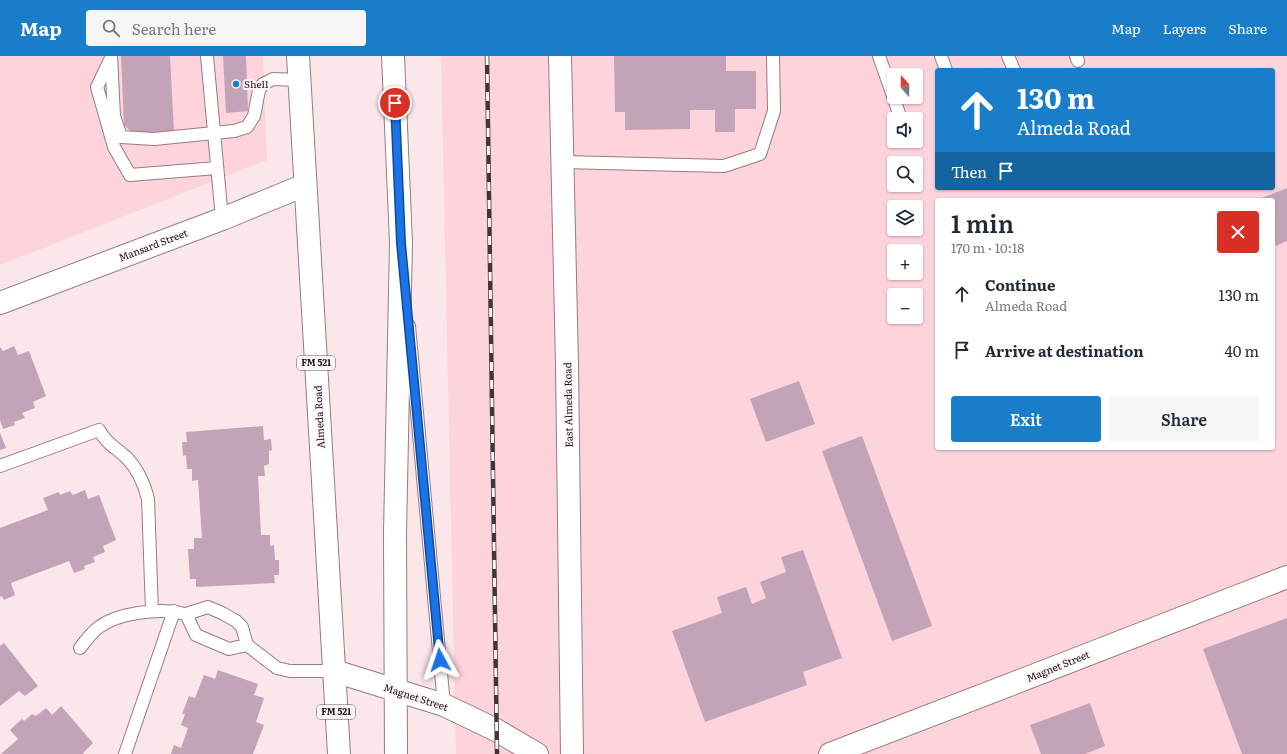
<!DOCTYPE html>
<meta charset="utf-8">
<style>
:root{--surface:#fff;--page:#f6f6f7;--text:#1f2937;--muted:#747a83;--accent:#197dc9}
body{margin:0;font-family:Literata,serif;background:var(--page);color:var(--text);height:100vh;display:flex;flex-direction:column;font-size:15px;white-space:nowrap}
*{box-sizing:border-box;margin:0}
p{font-size:13px;color:var(--muted)}
.icon{flex:none;width:22px;height:22px;fill:none;stroke:currentColor;stroke-width:2;stroke-linecap:round;stroke-linejoin:round}
.map{position:relative;flex:1;overflow:hidden}
.panel{position:absolute;left:935px;top:142px;width:340px;height:252px;display:flex;flex-direction:column;background:var(--surface);border-radius:4px;box-shadow:0 1px 3px #0004}
.panel>*{flex:none}
.banner{position:absolute;left:935px;top:12px;width:340px;height:122px;border-radius:4px;box-shadow:0 1px 3px #0004;background:#197dc9;color:#fff;overflow:hidden}
.needle{width:26px;rotate:340deg}
.fabs{position:absolute;left:887px;top:12px;display:grid;gap:8px}
.fabs a{display:grid;place-items:center;width:36px;height:36px;border-radius:4px;background:var(--surface);box-shadow:0 1px 3px #0004;font-size:20px}
.pin{position:absolute;display:grid;place-items:center;width:34px;height:34px;color:#fff;margin:-17px;border:2px solid #fff;border-radius:50%;box-shadow:0 1px 4px #0007}
.me{position:absolute;width:44px;margin:-22px;rotate:355deg;stroke-linejoin:round;filter:drop-shadow(0 0 3px #0008)}
.turn{display:flex;align-items:center;gap:14px;height:84px;padding:0 16px;font-size:18px}
.turn .icon{width:52px;height:52px;stroke-width:2.5}
.turn b{display:block;font-size:28px;line-height:34px}
.then{display:flex;align-items:center;height:38px;padding:0 16px;background:#0003;gap:8px;font-size:15px}
.round{display:grid;place-items:center;flex:none;width:42px;height:42px;border-radius:4px;background:var(--page)}
.head{display:flex;align-items:center;justify-content:space-between;height:68px;padding:0 16px}
h1{font-size:24px;font-weight:600;line-height:30px}
.action{display:flex;gap:8px;margin-top:auto;padding:8px 16px}
.action a{flex:1;height:46px;border-radius:4px;background:var(--accent);color:#fff;font-size:16px;font-weight:600;line-height:46px;text-align:center}
.action a+a{background:var(--page);color:var(--text)}
ul{padding:0;list-style:none}
li{display:flex;align-items:center;gap:12px;height:56px;padding:0 16px}
li div{flex:1}
li b{display:block;font-size:15px}
li em{font-style:normal}
header{display:flex;align-items:center;gap:24px;box-sizing:border-box;height:56px;padding:0 20px;background:var(--accent);color:#fff}
header strong{font-size:19px}
nav{display:flex;gap:22px;margin-inline-start:auto;font-size:14px}
.search{width:280px;height:36px;background:var(--page);display:flex;align-items:center;gap:10px;box-sizing:border-box;padding:0 14px;border-radius:4px;color:var(--muted);font-size:15px}
.map>svg:first-child{display:block}
</style>
<header>
<strong>Map</strong>
<div class="search"><svg class="icon" aria-label="search" viewBox="0 0 24 24"><circle cx="10" cy="10" r="6"/><path d="M15 15l6 6"/></svg>Search here</div>
<nav><a>Map</a><a>Layers</a><a>Share</a></nav>
</header>
<div class="map">
<svg width="1287" height="698" viewBox="0 0 1287 698">
<rect width="100%" height="100%" fill="#fbe6ea"/>
<path fill="#fdd3dc" fill-rule="evenodd" d="M0 0H263L267 104 0 209Z
M441 0H1287V698H456ZM937 14H1273V132H937ZM894 19H916V41H894ZM894 63H916V85H894ZM894 107H916V129H894ZM937 144H1273V392H937ZM894 151H916V173H894ZM894 195H916V217H894ZM894 239H916V261H894Z"/>
<path fill="#c3a3b8" d="M121 0H170L174 75 133 77 124 69Z
M223 0H246L248 55 226 57Z
M614 0H726V15H756V53H735V76H715V54H690V73L625 74V56H615Z
M1287 132V185L1276 190 1273 183V144H1259V143Z
M14 290 18 299 29 295 46 340 33 346 35 352 22 357 25 362 14 366 15 369 3 373 0 364V291L3 295Z
M799 325 815 368 766 386 750 343Z
M263 370 264 384 271 383 272 394 269 395V408L264 410 265 420H258L261 479H270V490L274 489 275 504H279V519H274L275 527 196 531V523H190L188 493H194V482H202L198 424 192 425V413H187L186 399 183 400 182 386H187L186 376Z
M0 377 6 392 0 394Z
M862 380 932 570 892 585 822 395Z
M85 434 88 443 99 439 116 484 103 490 105 496 93 501 95 506 84 510 85 513 74 517 69 505 11 527 15 539 4 544 2 540 0 541V472L48 454 43 442 59 436 60 439 70 435 73 439Z
M803 494 842 602 803 616 807 629 705 666 672 575 722 557 717 541 746 531 752 548 766 542 760 526 786 516 781 501Z
M1287 562V698H1242L1203 593Z
M4 587 38 630 25 640 19 635 0 650V590Z
M218 614 258 628 254 639 264 642 256 666 264 669 253 698H171L174 689 181 692 188 672 181 669 185 658H182L189 640 195 642 204 619 215 623Z
M1090 647 1105 690 1085 698H1041L1030 669Z
M61 650 93 687 83 697 84 698H1L18 683 10 674 22 663 24 665 32 658 36 660 46 652 52 659Z"/>
<g fill="none" stroke-linecap="round" stroke-linejoin="round">
<defs>
<path id="lane" d="M111 0 114 60 121 81 154 83 234 75 247 71 254 60 259 34 263 28 273 23 299 24
M207 0 222 163
M879 0 901 63
M941 0 946 14
M1008 0 1014 14
M1076 0 1078 5
M110 4 97 31 114 91 130 119 217 112
M563 106 724 110 760 98 774 55 773 0
M409 270 444 649
M0 410 99 374C107 388 115 391 126 401 137 412 144 427 148 443L152 555
M247 589 229 593 196 579 186 558 208 551 222 557 236 565 242 571 247 589 277 612 290 615H334
M80 592C86 584 91 577 99 571 118 557 158 552 181 557
M125 698 174 555"/>
<path id="street" d="M560 0 567 309 572 698
M0 247 222 163 305 129
M334 615 444 649 496 674 537 698
M830 698C983 640 1134 580 1287 521"/>
<path id="primary" d="M298 0 339 698
M393 0 401 187 395 477 396 698"/>
</defs>
<use href="#lane" stroke="#997b82" stroke-width="14"/>
<use href="#street" stroke="#997b82" stroke-width="24"/>
<use href="#primary" stroke="#997b82" stroke-width="24"/>
<use href="#lane" stroke="#fff" stroke-width="12"/>
<use href="#street" stroke="#fff" stroke-width="22"/>
<use href="#primary" stroke="#fff" stroke-width="22"/>
<defs>
<path id="rail" d="M487 0 497 698"/>
</defs>
<use href="#rail" stroke="#433639" stroke-width="4.5"/>
<use href="#rail" stroke="#fef7f9" stroke-width="3" stroke-dasharray="9" stroke-linecap="butt"/>
</g>
<g fill="none" stroke-linecap="round" stroke-linejoin="round">
<defs>
<path id="route" d="M395 47 401 187 440 604"/>
</defs>
<use href="#route" stroke="#114b97" stroke-width="10"/>
<use href="#route" stroke="#1a73e8" stroke-width="7"/>
</g>
<circle fill="#197dc9" stroke="#fef7f9" stroke-width="1.5" cx="236" cy="28" r="4"/>
<g text-anchor="middle" stroke-width="4" stroke-linejoin="round" paint-order="stroke">
<g fill="#fef7f9" stroke="#5f5558" stroke-width="1">
<rect x="297" y="300" width="38" height="14" rx="3"/>
<rect x="317" y="649" width="38" height="14" rx="3"/>
</g>
<g font-size="9" font-weight="bold" fill="#1b1013">
<text x="316" y="310">FM 521</text>
<text x="336" y="659">FM 521</text>
</g>
<g font-size="10" fill="#1b1013" stroke="#fef7f9" text-anchor="start">
<text x="244" y="32">Shell</text>
</g>
<g font-size="10" fill="#1b1013" stroke="#fef7f9">
<text transform="translate(153 189) rotate(-21)" y="4">Mansard Street</text>
<text transform="translate(568 349) rotate(-91)" y="4">East Almeda Road</text>
<text transform="translate(319 361) rotate(-93)" y="4">Almeda Road</text>
<text transform="translate(1058 610) rotate(-22)" y="4">Magnet Street</text>
<text transform="translate(416 641) rotate(18)" y="4">Magnet Street</text>
</g>
</g>
</svg>
<div class="fabs">
<a><svg class="needle" viewBox="-14 -14 28 28"><path d="M0-13l5 13h-10z" fill="#e53935"/><path d="M0 13l5-13h-10z" fill="#747a83"/></svg></a>
<a><svg class="icon" aria-label="sound" viewBox="0 0 24 24"><path d="M4 9h4l5-4v14l-5-4H4zM17 9q2 3 0 6"/></svg></a>
<a><svg class="icon" aria-label="search" viewBox="0 0 24 24"><circle cx="10" cy="10" r="6"/><path d="M15 15l6 6"/></svg></a>
<a><svg class="icon" aria-label="layers" viewBox="0 0 24 24"><path d="M12 4l9 5-9 5-9-5zM3 14l9 5 9-5"/></svg></a>
<a>+</a>
<a>−</a>
</div>
<div class="pin" style="left:395px;top:47px;background:#d93025"><svg class="icon" aria-label="arrive" viewBox="0 0 24 24"><path d="M6 21V4h12l-3 4 3 4H6"/></svg></div>
<svg class="me" style="left:440px;top:604px" viewBox="-20 -20 40 40"><path d="M0-17L14 15 0 8-14 15z" fill="#1a73e8" stroke="#fff" stroke-width="4"/></svg>
<div class="banner">
<div class="turn"><svg class="icon" aria-label="ahead" viewBox="0 0 24 24"><path d="M12 20V5M6 11l6-6 6 6"/></svg><div><b>130 m</b>Almeda Road</div></div>
<div class="then">Then<svg class="icon" aria-label="arrive" viewBox="0 0 24 24"><path d="M6 21V4h12l-3 4 3 4H6"/></svg></div>
</div>
<section class="panel">
<div class="head"><div><h1>1 min</h1><p>170 m · 10:18</p></div><a class="round" style="background:#d93025;color:#fff"><svg class="icon" aria-label="close" viewBox="0 0 24 24"><path d="M6 6l12 12M18 6L6 18"/></svg></a></div>
<ul>
<li><svg class="icon" aria-label="ahead" viewBox="0 0 24 24"><path d="M12 20V5M6 11l6-6 6 6"/></svg><div><b>Continue</b><p>Almeda Road</p></div><em>130 m</em></li>
<li><svg class="icon" aria-label="arrive" viewBox="0 0 24 24"><path d="M6 21V4h12l-3 4 3 4H6"/></svg><div><b>Arrive at destination</b></div><em>40 m</em></li>
</ul>
<div class="action"><a>Exit</a><a>Share</a></div>
</section>
</div>
